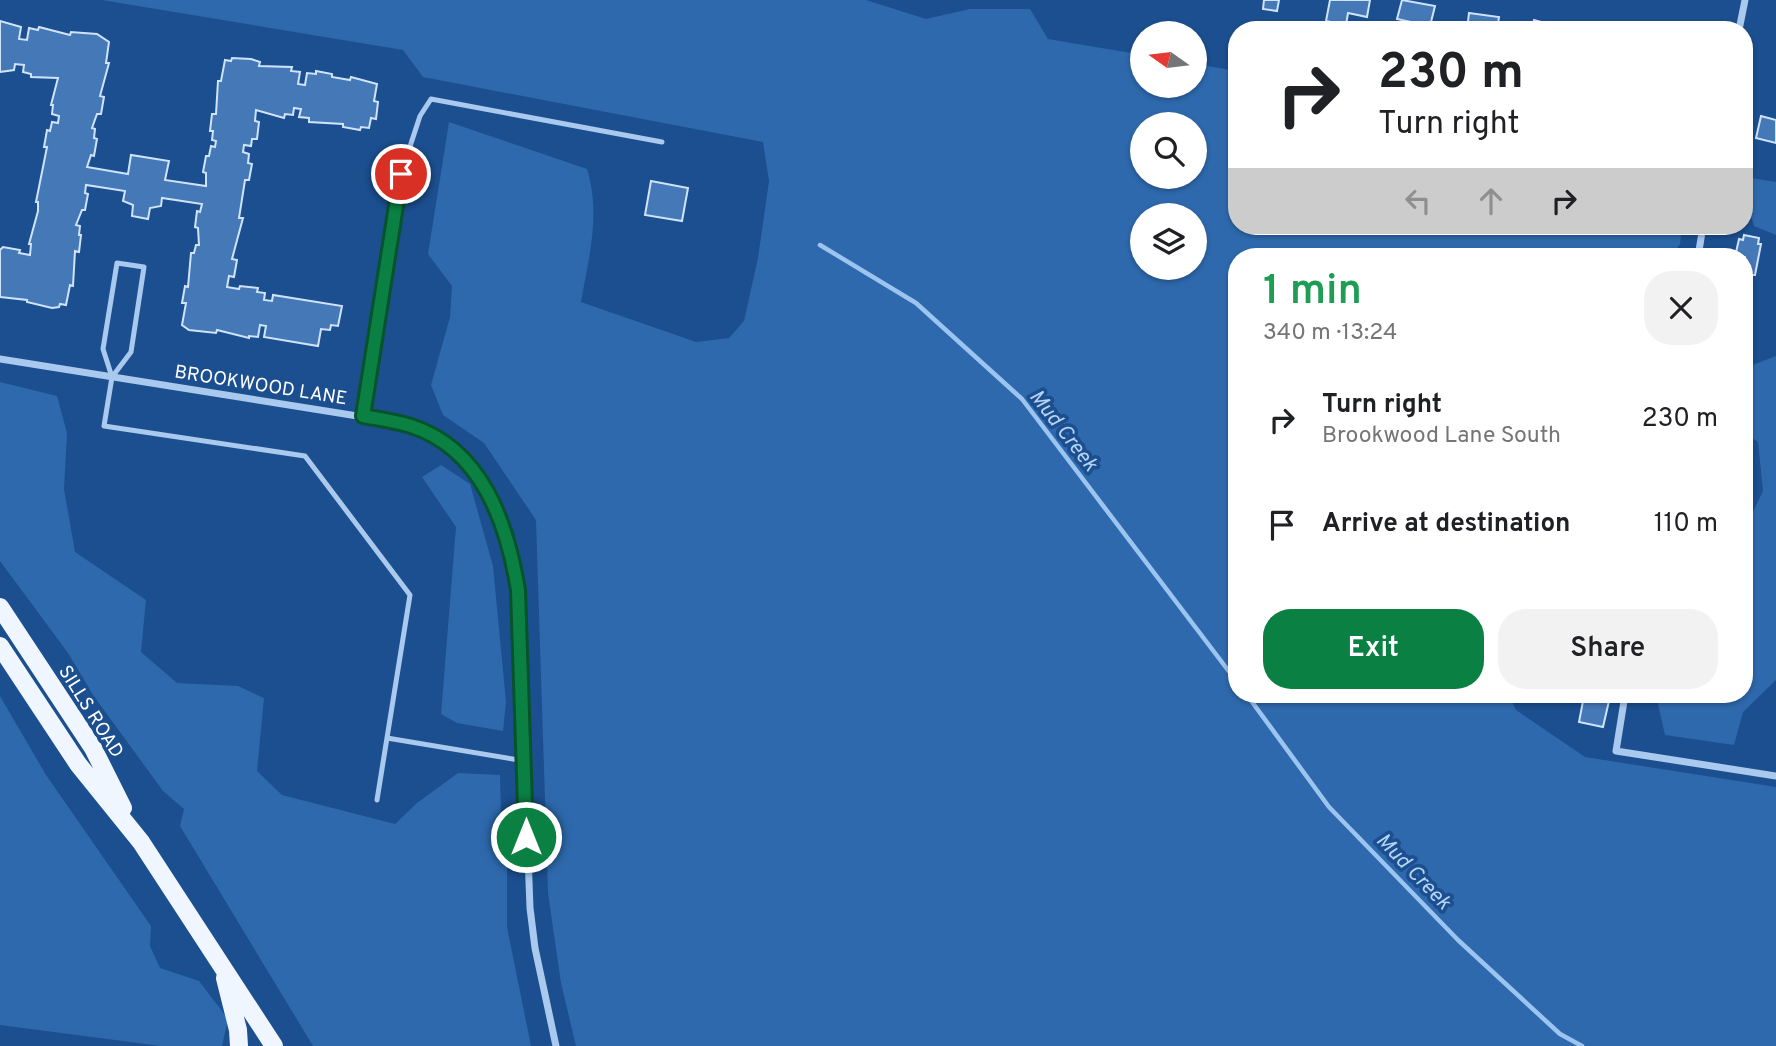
<!DOCTYPE html>
<meta charset="utf-8">
<style>
:root{--surface:#fff;--page:#f2f2f2;--text:#202124;--muted:#757577;--accent:#0b8043}
body{margin:0;font-family:Overpass,sans-serif;background:var(--page);color:var(--text);height:100vh;display:flex;flex-direction:column;font-size:26px;white-space:nowrap}
*{box-sizing:border-box;margin:0}
p{font-size:23px;color:var(--muted)}
.icon{flex:none;width:38px;height:38px;fill:none;stroke:currentColor;stroke-width:2;stroke-linecap:round;stroke-linejoin:round}
.map{position:relative;flex:1;overflow:hidden}
.sheet{position:absolute;left:1228px;top:248px;width:525px;height:455px;display:flex;flex-direction:column;background:var(--surface);border-radius:28px;box-shadow:0 2px 5px #0004}
.sheet>*{flex:none}
.top-card{position:absolute;left:1228px;top:21px;width:525px;height:214px;border-radius:28px;box-shadow:0 2px 5px #0004;background:#fff;color:var(--text);overflow:hidden}
.needle{width:46px;rotate:284deg}
.controls{position:absolute;left:1130px;top:21px;display:grid;gap:14px}
.controls a{display:grid;place-items:center;width:77px;height:77px;border-radius:50%;background:var(--surface);box-shadow:0 2px 5px #0004;font-size:35px}
.pin{position:absolute;display:grid;place-items:center;width:60px;height:60px;color:#fff;margin:-30px;border:4px solid #fff;border-radius:50%;box-shadow:0 2px 7px #0007}
.me{position:absolute;width:77px;margin:-38px;rotate:0deg;stroke-linejoin:round;filter:drop-shadow(0 0 5px #0008)}
.turn{display:flex;align-items:center;gap:24px;height:147px;padding:0 35px;font-size:32px}
.turn .icon{width:91px;height:91px;stroke-width:2.5}
.turn b{display:block;font-size:49px;line-height:60px}
.lanes{display:flex;align-items:center;height:66px;padding:0 35px;background:#0003;justify-content:center;gap:35px;direction:ltr}
.lanes .off{opacity:.35}
.round{display:grid;place-items:center;flex:none;width:74px;height:74px;border-radius:28px;background:var(--page)}
.summary{display:flex;align-items:center;justify-content:space-between;height:119px;padding:0 35px}
h1{font-size:42px;font-weight:600;line-height:52px;color:#1e9e55}
.button{display:flex;gap:14px;margin-top:auto;padding:14px 35px}
.button a{flex:1;height:80px;border-radius:28px;background:var(--accent);color:#fff;font-size:28px;font-weight:600;line-height:80px;text-align:center}
.button a+a{background:var(--page);color:var(--text)}
ul{padding:0;list-style:none}
li{display:flex;align-items:center;gap:21px;height:105px;padding:0 35px}
li div{flex:1}
li b{display:block;font-size:26px}
li em{font-style:normal}
.map>svg:first-child{display:block}
</style>
<div class="map">
<svg width="1776" height="1046" viewBox="0 0 1776 1046">
<rect width="100%" height="100%" fill="#1b4f8f"/>
<path fill="#2e69ad" fill-rule="evenodd" d="M102 0H866L926 19 970 9H1030L1048 39 1143 55V86H1195V64L1237 71V226H1682L1680 244 1671 257H1237V695H1509L1516 710 1585 757 1776 787V1046H576L561 983 548 893 536 520 484 443 443 415 431 385 450 317 452 286 428 254 449 122 587 169C601 215 589 256 581 302L696 342 729 338 744 321 758 258 769 181 763 142 423 77 403 50ZM1143 124H1195V177H1143ZM1195 215V268H1143V215Z
M1745 177 1776 182V235L1754 226 1745 195Z
M1776 356V680L1743 712 1734 745 1665 735 1656 695H1745V528L1763 491 1758 442 1745 433V368Z
M0 382 57 396 67 433 64 489 75 552 146 600 141 652 177 683 238 686 264 698 257 771 282 795 395 824 417 803 458 773 500 775 501 816 507 851V927L531 1046H313L180 826 184 809 163 791 93 695 68 653 0 561Z
M441 465 470 484 493 566 506 702 503 731 457 723 441 714 456 527 422 477Z
M0 696 46 775 151 926 150 946 160 968 199 981 228 1019 222 1046H161L0 1025Z"/>
<g fill="none" stroke-linecap="round" stroke-linejoin="round">
<path stroke="#9cc4f0" stroke-width="4.5" d="M820 245 916 303 1022 399 1237 682
M1247 695 1329 807 1458 940 1560 1034 1582 1046"/>
</g>
<path fill="#4478b7" stroke="#cfe3fa" stroke-width="2" d="M1264 0H1279L1277 11 1263 9Z
M1330 0H1370L1367 17 1348 13 1346 25 1326 21Z
M1402 0 1435 6 1430 26 1397 19Z
M1469 13 1499 17 1497 30H1467Z
M1534 20 1556 26 1555 30H1531Z
M0 21 21 27 19 39 27 40 29 28 38 30 39 27 70 35 71 32 97 34 109 42 106 63H109L100 96 104 97 101 114H97L92 128 95 129 94 138 97 139 94 156 91 155 87 167 128 174 131 155 169 161 165 180 206 186V173L203 172 206 156H209L211 146 215 147 216 141 212 140 213 131H210L212 114H216L218 81H221L225 60 231 61 232 58 251 59 260 62 259 66 292 67 291 71 300 72 298 84 305 85 307 73 316 74V71L332 74V77L350 80 351 77 377 84 374 101 378 102 376 119 371 118 369 128 361 127 360 130 343 127V124L309 122V118L299 117 301 109 294 108 293 115 285 114 284 118 256 110 255 121 259 122 257 139H252L251 146 244 145 243 152 249 154 248 163 252 164 249 180H245L239 218H243L232 259 237 260 234 277 229 276 227 287 239 289 240 286 258 288 257 292 265 293 264 300 272 301 273 295 342 306 338 326 331 325 330 330 321 329 318 346 264 337 266 326 260 325 258 337 249 336V338L217 330 216 333 189 330 182 325 186 303H182L185 286 188 287 191 253H194L196 245H199L198 228 195 227 197 211 200 212 202 204 162 198 161 206 150 208 148 219 132 216 133 205 123 201 125 191 86 185 85 193 88 194 85 210H82L76 225 80 226 79 235H81L79 252 75 251 73 286 70 285 66 305 60 304 59 307 52 308 27 302V300L0 297V250L3 247 20 250 19 253 30 255 31 244H29L38 211V202H36L47 147H44L47 130 50 131 52 122 58 123 59 116 52 114 53 105H51L58 78 31 77V74L23 72 24 65 15 64 14 70 0 72Z
M1761 116 1776 120V143L1756 138Z
M651 181 688 188 682 221 645 215Z
M1744 235 1759 238 1758 244H1761L1755 275H1751L1749 282 1745 281V257H1735L1739 239 1743 240Z
M1745 290 1748 291 1747 300H1751L1745 340Z
M1584 696 1609 701 1603 727 1579 722Z"/>
<g fill="none" stroke-linecap="round" stroke-linejoin="round">
<path stroke="#a9c9ee" stroke-width="5" d="M112 377 131 352 144 267 117 263 103 349 112 377 104 426 305 456 410 595 377 800
M363 416 401 174 420 116 431 99 662 142
M387 738 525 761"/>
<path stroke="#a9c9ee" stroke-width="7" d="M1739 30 1745 0
M1698 257 1703 226
M0 359 395 422C480 444 504 511 518 590L530 908 535 948 556 1046
M1625 695 1616 751 1776 776"/>
<path stroke="#f0f6ff" stroke-width="18" d="M0 607 93 748 123 808
M0 646 78 764 141 842 274 1046
M225 978 238 1030 239 1046"/>
</g>
<g fill="none" stroke-linecap="round" stroke-linejoin="round">
<defs>
<path id="route" d="M401 174 363 416C379 419 395 421 411 426 482 449 507 523 518 590L526 837"/>
</defs>
<use href="#route" stroke="#07532c" stroke-width="18"/>
<use href="#route" stroke="#0b8043" stroke-width="12"/>
</g>
<g text-anchor="middle" stroke-width="7" stroke-linejoin="round" paint-order="stroke">
<g font-size="19" fill="#fff" stroke="#1b4f8f">
<text transform="translate(261 384) rotate(9)" y="7">BROOKWOOD LANE</text>
<text transform="translate(92 711) rotate(58)" y="7">SILLS ROAD</text>
</g>
<g font-size="21" font-style="italic" fill="#b5d3f5" stroke="#1b4f8f">
<text transform="translate(1064 430) rotate(52)" y="7">Mud Creek</text>
<text transform="translate(1414 871) rotate(46)" y="7">Mud Creek</text>
</g>
</g>
</svg>
<div class="controls">
<a><svg class="needle" viewBox="-14 -14 28 28"><path d="M0-13l5 13h-10z" fill="#e53935"/><path d="M0 13l5-13h-10z" fill="#757577"/></svg></a>
<a><svg class="icon" aria-label="search" viewBox="0 0 24 24"><circle cx="10" cy="10" r="6"/><path d="M15 15l6 6"/></svg></a>
<a><svg class="icon" aria-label="layers" viewBox="0 0 24 24"><path d="M12 4l9 5-9 5-9-5zM3 14l9 5 9-5"/></svg></a>
</div>
<div class="pin" style="left:401px;top:174px;background:#d93025"><svg class="icon" aria-label="arrive" viewBox="0 0 24 24"><path d="M6 21V4h12l-3 4 3 4H6"/></svg></div>
<svg class="me" style="left:526px;top:837px" viewBox="-20 -20 40 40"><circle r="17" fill="#0b8043" stroke="#fff" stroke-width="3"/><path d="M0-11L8 9 0 5-8 9z" fill="#fff"/></svg>
<div class="top-card">
<div class="turn"><svg class="icon" aria-label="right" viewBox="0 0 24 24"><path d="M7 20v-9h11M14 6l5 5-5 5"/></svg><div><b>230 m</b>Turn right</div></div>
<div class="lanes"><svg class="icon off" aria-label="left" viewBox="0 0 24 24"><path d="M17 20v-9H6M10 6l-5 5 5 5"/></svg><svg class="icon off" aria-label="ahead" viewBox="0 0 24 24"><path d="M12 20V5M6 11l6-6 6 6"/></svg><svg class="icon" aria-label="right" viewBox="0 0 24 24"><path d="M7 20v-9h11M14 6l5 5-5 5"/></svg></div>
</div>
<section class="sheet">
<div class="summary"><div><h1>1 min</h1><p>340 m · 13:24</p></div><a class="round"><svg class="icon" aria-label="close" viewBox="0 0 24 24"><path d="M6 6l12 12M18 6L6 18"/></svg></a></div>
<ul>
<li><svg class="icon" aria-label="right" viewBox="0 0 24 24"><path d="M7 20v-9h11M14 6l5 5-5 5"/></svg><div><b>Turn right</b><p>Brookwood Lane South</p></div><em>230 m</em></li>
<li><svg class="icon" aria-label="arrive" viewBox="0 0 24 24"><path d="M6 21V4h12l-3 4 3 4H6"/></svg><div><b>Arrive at destination</b></div><em>110 m</em></li>
</ul>
<div class="button"><a>Exit</a><a>Share</a></div>
</section>
</div>
